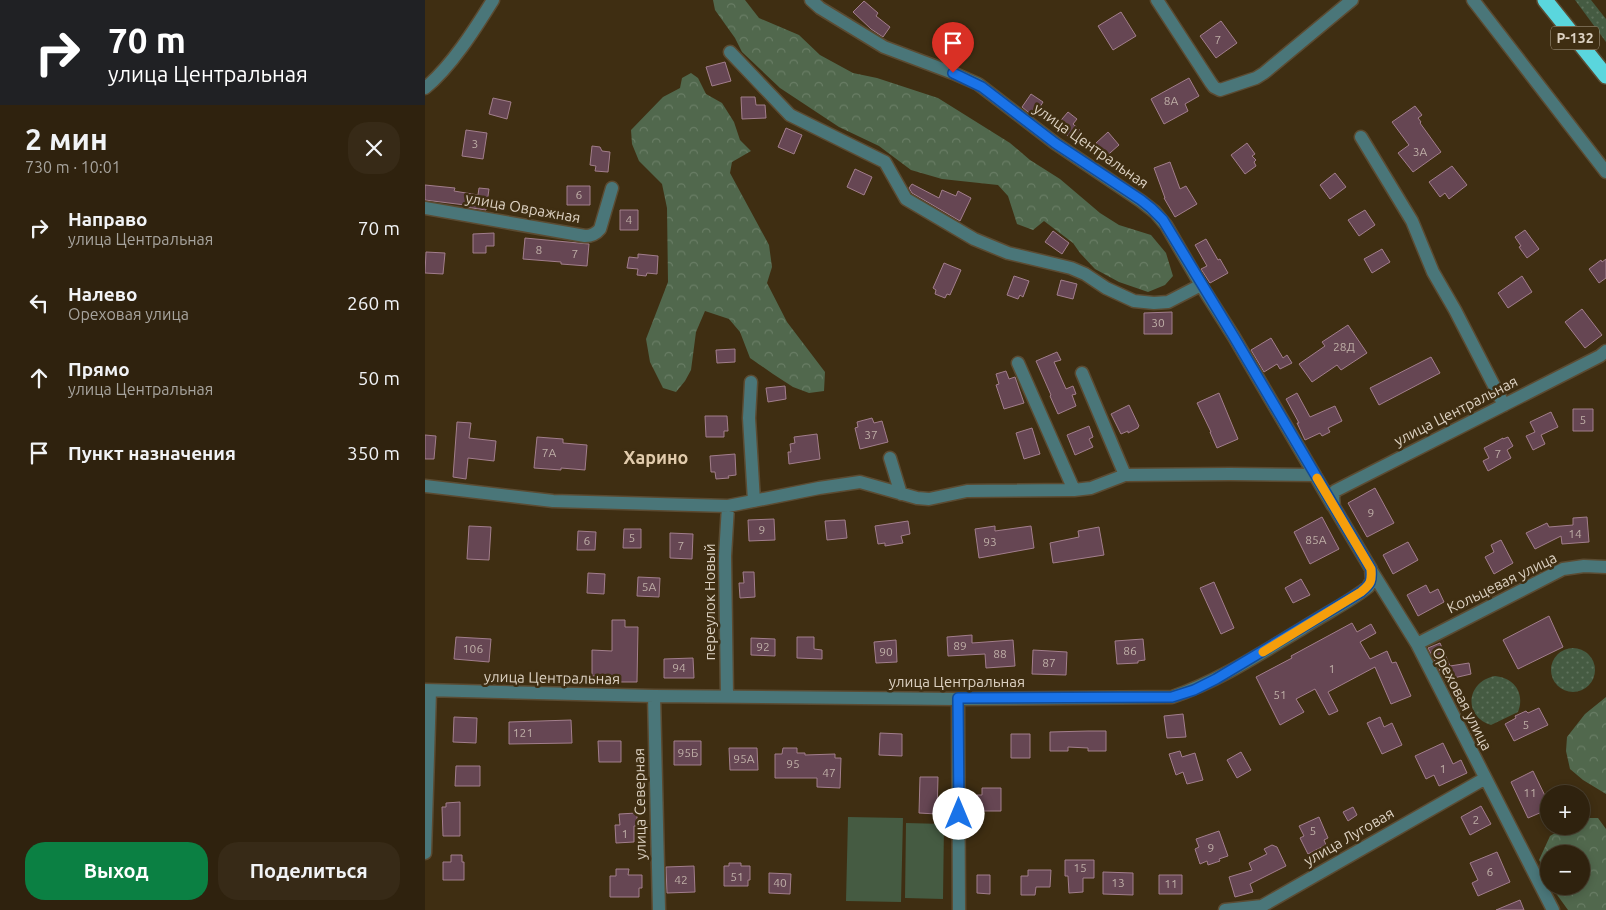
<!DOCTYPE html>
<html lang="ru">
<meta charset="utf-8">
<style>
:root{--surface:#2f220e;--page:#372a17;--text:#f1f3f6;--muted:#a7a49e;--line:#4a3f2e;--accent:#0b8043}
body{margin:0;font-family:Ubuntu,sans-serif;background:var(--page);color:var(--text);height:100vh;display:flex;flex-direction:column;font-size:19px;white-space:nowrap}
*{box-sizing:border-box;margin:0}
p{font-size:16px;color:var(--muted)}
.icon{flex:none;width:28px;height:28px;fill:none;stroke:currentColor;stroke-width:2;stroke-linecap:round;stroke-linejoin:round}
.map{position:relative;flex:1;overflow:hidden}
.drawer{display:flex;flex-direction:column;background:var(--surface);width:425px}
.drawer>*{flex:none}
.hud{background:#202124;color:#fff;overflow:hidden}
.tools{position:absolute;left:1115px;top:785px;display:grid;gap:10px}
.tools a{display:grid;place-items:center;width:50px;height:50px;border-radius:50%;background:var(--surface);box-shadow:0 2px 8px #0003,0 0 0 1px var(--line);font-size:25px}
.pin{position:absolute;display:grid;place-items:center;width:42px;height:42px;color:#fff;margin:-51px -21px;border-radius:50% 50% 50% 0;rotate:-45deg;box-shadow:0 0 5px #0007}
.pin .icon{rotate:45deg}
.me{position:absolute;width:55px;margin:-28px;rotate:0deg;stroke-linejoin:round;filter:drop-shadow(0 0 4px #0008)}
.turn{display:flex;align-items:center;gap:18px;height:105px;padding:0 25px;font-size:22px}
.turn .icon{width:65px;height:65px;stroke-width:2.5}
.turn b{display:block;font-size:35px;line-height:42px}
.round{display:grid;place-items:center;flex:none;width:52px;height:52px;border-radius:20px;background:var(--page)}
.head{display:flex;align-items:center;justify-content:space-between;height:85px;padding:0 25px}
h1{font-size:30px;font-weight:600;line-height:38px}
.cta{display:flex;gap:10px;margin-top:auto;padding:10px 25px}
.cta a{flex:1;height:58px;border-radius:20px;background:var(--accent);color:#fff;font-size:20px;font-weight:600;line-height:58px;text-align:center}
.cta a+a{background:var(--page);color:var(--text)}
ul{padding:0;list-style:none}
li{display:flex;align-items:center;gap:15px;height:75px;padding:0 25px}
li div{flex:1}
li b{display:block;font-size:19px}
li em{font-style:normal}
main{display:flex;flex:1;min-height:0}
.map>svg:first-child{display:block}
</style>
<main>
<section class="drawer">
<div class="hud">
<div class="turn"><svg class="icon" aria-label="right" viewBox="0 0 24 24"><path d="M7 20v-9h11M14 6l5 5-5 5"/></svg><div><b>70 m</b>улица Центральная</div></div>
</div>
<div class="head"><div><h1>2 мин</h1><p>730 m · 10:01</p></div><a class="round"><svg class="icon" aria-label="close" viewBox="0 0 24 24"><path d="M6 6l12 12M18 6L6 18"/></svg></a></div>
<ul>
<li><svg class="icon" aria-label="right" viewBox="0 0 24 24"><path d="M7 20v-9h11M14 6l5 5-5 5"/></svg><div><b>Направо</b><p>улица Центральная</p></div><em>70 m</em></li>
<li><svg class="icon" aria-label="left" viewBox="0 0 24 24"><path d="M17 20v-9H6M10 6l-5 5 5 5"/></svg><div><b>Налево</b><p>Ореховая улица</p></div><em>260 m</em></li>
<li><svg class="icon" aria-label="ahead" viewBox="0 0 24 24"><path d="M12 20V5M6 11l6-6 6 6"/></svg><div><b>Прямо</b><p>улица Центральная</p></div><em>50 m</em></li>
<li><svg class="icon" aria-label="arrive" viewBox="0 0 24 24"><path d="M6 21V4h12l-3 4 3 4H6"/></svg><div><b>Пункт назначения</b></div><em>350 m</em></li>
</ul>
<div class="cta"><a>Выход</a><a>Поделиться</a></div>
</section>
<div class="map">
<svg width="1181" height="910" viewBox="0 0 1181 910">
<defs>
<pattern id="grass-dots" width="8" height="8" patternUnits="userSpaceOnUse" patternTransform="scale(1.25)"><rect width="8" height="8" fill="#455b42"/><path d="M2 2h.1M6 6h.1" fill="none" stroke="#5f725c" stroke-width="1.8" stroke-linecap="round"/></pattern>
<pattern id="forest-crowns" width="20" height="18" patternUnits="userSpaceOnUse" patternTransform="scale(1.25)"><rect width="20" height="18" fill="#51684d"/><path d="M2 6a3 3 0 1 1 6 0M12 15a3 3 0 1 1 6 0" fill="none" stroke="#697d65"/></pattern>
</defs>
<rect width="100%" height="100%" fill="#3f2e12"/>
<path fill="url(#grass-dots)" d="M1150 0H1166L1181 19V42Z
M1126 670a22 22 0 1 1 44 0a22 22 0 1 1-44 0Z
M1070 676C1090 678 1100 694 1093 712L1066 725C1037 716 1042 681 1070 676Z"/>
<path fill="url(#forest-crowns)" d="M288 0H320L334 18 374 35 395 55 428 73 452 78 513 98 585 143 605 160 635 179 675 213 694 225 726 235 741 253 748 276 740 285 723 292 694 282 670 269 655 253 648 243 619 221 608 230 592 224 583 196 573 185 517 179 486 170 454 146 414 127 355 88 317 52 310 38 290 10Z
M266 73 273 78 281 94 297 103 309 122 315 140 326 151 307 162 305 173 344 245 347 267 342 283 362 322 400 372 399 391 384 393 368 387 348 374 325 358 315 332 304 319 280 311 271 332 266 370 260 381 251 392 238 388 225 362 221 339 243 282 242 208 237 184 214 161 207 144 206 130 238 97 255 88 257 78Z
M1181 697V794L1158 780 1145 769 1141 751 1142 737 1160 714Z
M1161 818H1173L1181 829V910H1143L1130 892 1128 886H1156V854H1124V875L1114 860 1125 836 1142 826H1156V820Z"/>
<path fill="#455b42" d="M423 817 478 818 476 902 421 901Z
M481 823 519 824 518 899 480 898Z"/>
<path fill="#664653" stroke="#a27e8c" d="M439 1 453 13 451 16 465 27 458 37 446 29 428 12Z
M696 12 711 36 688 50 673 26Z
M796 21 812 43 791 58 775 36Z
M521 47 538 59 533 66 515 55Z
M300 62 306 81 287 86 281 67Z
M764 78 774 96 760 104 763 111 739 124 726 99Z
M606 94 618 102 609 117 597 107Z
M316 97H330L331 105H340L341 118 317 119Z
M68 98 86 102 82 119 64 114Z
M990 106 997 115 993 118 996 122 995 123 1016 152 988 172 973 153 984 145 967 122Z
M643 112 652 119 648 124 657 132 650 142 631 126Z
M361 128 377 135 369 154 353 147Z
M41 130 62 133 58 159 37 156Z
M683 132 694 145 677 160 667 148 672 144 671 143Z
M822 143 830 154 827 156 831 160 829 162 831 166 820 174 806 155Z
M167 146 175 147 177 151 185 152 183 172 170 171 171 166 165 165Z
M745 162 755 189 761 186 772 204 750 217 739 198H740L729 168Z
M1027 166 1042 185 1024 199 1020 193 1015 197 1004 182Z
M430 169 447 177 439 195 422 187Z
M910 173 921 187 905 199 895 185Z
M487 184 514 198 517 190 531 196 533 191 546 198 535 221 487 193 484 188Z
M0 185 30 188 29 191 53 195 54 188 64 189 61 210 40 207V205L0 200Z
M142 186H165V205H142Z
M195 210H213V230H195Z
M940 210 950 225 934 236 923 220Z
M1100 230 1114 249 1102 258 1094 247 1096 246 1090 237Z
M628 231 644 243 637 254 620 242Z
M69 233V246H61V253H48V234Z
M100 238 164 244 162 266 136 264V262L98 259Z
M781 239 793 260 795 259 803 273 785 283 776 269 782 266 770 245Z
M957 249 965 262 947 273 939 259Z
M1 252 20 253 18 274 0 273Z
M213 254 233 256 232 274 222 273 221 276 212 275 213 269 202 268 204 257 213 258Z
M1181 259V278L1174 283 1164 269 1176 260 1177 262Z
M519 263 536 270 525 295 522 294 520 298 510 294 511 290 508 288Z
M589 276 604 281 598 297 595 295 593 299 582 295Z
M1097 276 1107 292 1083 308 1073 293Z
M636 280 652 284 648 299 632 295Z
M1157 309 1177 335 1160 348 1140 322Z
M747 312V334H719V313Z
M923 325 942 353 916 370 912 365 887 382 874 364 900 346 897 342Z
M846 338 858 358 862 355 867 363 855 369 852 364 839 372 826 350Z
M310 349V362L292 363 291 350Z
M632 352 636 360 629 362 641 389 648 386 651 394 647 395 651 406 633 414 625 396 626 395 611 361Z
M1006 357 1015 373 954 405 945 388Z
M581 371 584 379 590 377 599 403 579 409 571 385 574 384 571 374Z
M360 386 361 399 343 402 341 388Z
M794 393 813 439 792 448 785 432H786L772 403Z
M872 393 885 417 910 406 917 421 903 428 905 432 897 436 895 433 880 440 872 423H874L861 399Z
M704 405 714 426 713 427V428L703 433V431L696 434 686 414Z
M1148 409H1168V431H1148Z
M1126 412 1133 427 1116 435 1120 444 1108 450 1101 436 1110 432 1105 422Z
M280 416H302L303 431H299V437H281Z
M447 418 449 423 457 421 463 442 435 449 430 428 433 427 432 422Z
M32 422 46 423 44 438 71 441 69 461 43 458 41 479 28 477Z
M664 426 668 437 664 439 668 447 650 455 642 435Z
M607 428 615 454 599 459 591 433Z
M392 434 395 459 364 464 363 452H366L365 444 370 443 369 437Z
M0 435 11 436 9 459H0Z
M112 437 138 439V443L162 445 160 470 136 468V470L109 468Z
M1083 437 1088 446 1082 450 1086 458 1063 471 1058 461 1064 458 1059 448 1078 438V439Z
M310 454 311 475 303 476 304 478 291 479 290 472H286L285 456Z
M950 488 969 523 942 537 923 503Z
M897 517 914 549 885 564 869 532Z
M1162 517 1164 542 1137 544 1136 536 1110 549 1101 533 1122 523 1124 527 1148 525V518Z
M349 519 350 540 324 541 323 520Z
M420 520 422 538 402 540 400 521Z
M483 521 485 534 476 536 478 543 460 546V543L453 544 450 526Z
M44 526 66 527 64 560 42 559Z
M570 526V531L606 526 609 548 554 558 550 529Z
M674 527 679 555 628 563 625 543 654 537 653 531Z
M199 529H216V548H198Z
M153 531 171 532 170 550H152Z
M245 533 268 534 267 559 245 558Z
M1076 540 1088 563 1069 574 1060 557 1069 552 1066 545Z
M983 542 993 560 968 574 958 555Z
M318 572H329L330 597 315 598 314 583H319Z
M163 573 180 574 179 594 162 593Z
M213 577 235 578 234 597 212 596Z
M876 579 885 595 868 603 860 588Z
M789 582 809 628 796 634 775 588Z
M1001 585 1005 593 1013 589 1019 602 993 616 982 595Z
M1124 616 1138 647 1093 669 1078 640Z
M187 620H200V627H213L212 682H194V676H167V650L187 651Z
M927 623 932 632 946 624 951 633 935 642 945 659 962 651 967 663 971 662 986 696 966 704 950 667 903 692 913 711 904 715 890 689 871 699 879 712 855 725 831 677 867 658 866 656Z
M547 635V643L588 640 590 666 561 668 560 654 523 656 522 637Z
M31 637 66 639 64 662 29 659Z
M372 637H389V649L397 650V659L372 658Z
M326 638 350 639V656L326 655Z
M718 639 720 660 713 661V663L692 664 690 641Z
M471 640 472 662 451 663 449 642Z
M1015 643 1025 666 1044 663 1046 674 1020 680 1003 648Z
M608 650 642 652 641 675 607 674Z
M268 658 269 678H239V659Z
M1114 708 1123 725 1089 741 1080 724 1091 718 1090 716 1101 711 1103 713Z
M758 714 761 737 742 738 739 716Z
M29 717 52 718 51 743 28 742Z
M955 717 959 727 967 723 977 745 957 754 942 723Z
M146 720 147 743 84 744V722Z
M663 731H681V751H663V748L643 747V751H625V732Z
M455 733 477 734V756L454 755Z
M586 734H605V758H586Z
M173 741H196V762H174Z
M249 741H276V765H249Z
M1018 743 1028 764 1036 760 1042 773 1014 786 1009 775 1001 779 990 756Z
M304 748H332L333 770H305Z
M358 748H372V753H380V755L410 754V758H416L415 788 392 787V778H350V754H357Z
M755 751 757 757 770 753 778 780 762 784 758 772 751 775 744 754Z
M816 752 826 770 812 778 802 760Z
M31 766H55V786H30Z
M1108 771 1124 804V809L1103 818 1086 782Z
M495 777H513L512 814 494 813Z
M557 788H576V811H557V806L552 805V795H557Z
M35 802V836H18L17 807H21V803Z
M1056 806 1066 824 1045 835 1036 817Z
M928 807 932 815 923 821 918 812Z
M212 813V826H209V842L191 843 190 825H195L194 814Z
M894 817 903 838 899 840 901 845 883 854 875 838 879 836 874 826Z
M794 831 803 856 794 859 795 861 783 865 782 861 775 864 770 849 774 847 771 839Z
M847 845 852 847 861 866 825 884 828 892 810 897 804 877 827 870 824 863 842 854 839 849Z
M1072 852 1085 882 1053 896 1047 883 1053 880 1045 863Z
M26 855H37V862H39V880H18V862H26Z
M640 860H669V878H658V892L644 893 643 876H640Z
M304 863H316V866H325V880H323V886H299V866H304Z
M269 866 270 892 242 893 241 867Z
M191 869H204L203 875H217V888H214V897H185V876H191Z
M603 870H626L625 887H611L610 895H596V876H603Z
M678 872 708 873V895L678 894Z
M344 873 366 874 365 894 344 893Z
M552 875H565V894L552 893Z
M734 875H757V894H734Z
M1095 900 1099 910H1071Z"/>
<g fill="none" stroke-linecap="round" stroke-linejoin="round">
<defs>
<path id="minor" d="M386 0 395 8 459 47 528 73 553 84 630 143 716 201 730 212 741 225 776 285 809 337 908 506
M732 0 786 83 789 87 795 90 831 78 839 73 927 0
M1048 0 1181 172
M305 52 365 115 460 162 481 199 549 239 583 253 646 268 660 274 681 288 709 301 729 303 743 302 776 285
M0 88C26 67 50 29 68 0
M936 137 987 221 1008 272 1030 310 1079 405
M0 208 160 236C166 236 171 234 175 229L187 188
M593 363 649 490
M657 373 700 475
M326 382 324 418 329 501
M465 458 476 494
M0 486 128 501 303 506 394 488 435 482 492 498 504 499 542 491 649 490 666 488 700 475 805 474 890 475
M946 570 992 644 1128 910
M992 644 1138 569 1159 566 1181 567
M0 690 229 696 533 699 747 697C794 681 836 653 878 628 899 614 923 603 943 587L947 580 946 569 909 507 908 497 910 491 1175 356 1181 351
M229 696 234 910
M302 697 300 556 303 506
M533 699 534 910
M0 853 5 691
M800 910 837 906 1059 779"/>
<path id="highway" d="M1120 0 1181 76"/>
</defs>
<use href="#minor" stroke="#5b4b32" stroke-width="15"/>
<use href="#highway" stroke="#5b4b32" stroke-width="18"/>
<use href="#minor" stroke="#4a7679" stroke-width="12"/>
<use href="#highway" stroke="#5ad6dd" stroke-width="15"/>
</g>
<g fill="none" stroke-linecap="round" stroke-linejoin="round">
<defs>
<path id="route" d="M528 73 557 87 630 143 716 200 726 208 738 220 809 337 946 569C947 581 946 584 936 592L791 679 769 690 747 697 533 698 534 814"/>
</defs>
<use href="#route" stroke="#114b97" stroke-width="12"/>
<use href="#route" stroke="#1a73e8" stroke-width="9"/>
<path stroke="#f59e0b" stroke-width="9" d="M838 652 936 592C946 584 947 581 946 569L892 478"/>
</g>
<g text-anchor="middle" stroke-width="5" stroke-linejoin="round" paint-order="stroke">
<g font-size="12" fill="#beaea6">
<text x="793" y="44">7</text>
<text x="746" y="105">8А</text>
<text x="50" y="148">3</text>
<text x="995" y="156">3А</text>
<text x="154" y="199">6</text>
<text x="204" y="224">4</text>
<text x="114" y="254">8</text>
<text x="150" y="258">7</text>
<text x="733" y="327">30</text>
<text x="919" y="351">28Д</text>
<text x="1158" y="424">5</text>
<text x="446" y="439">37</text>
<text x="124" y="457">7А</text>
<text x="1073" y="458">7</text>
<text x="946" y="517">9</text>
<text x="337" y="534">9</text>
<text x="1150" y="538">14</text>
<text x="207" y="542">5</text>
<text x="891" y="544">85А</text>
<text x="162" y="545">6</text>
<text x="565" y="546">93</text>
<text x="256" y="550">7</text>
<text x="224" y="591">5А</text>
<text x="535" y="650">89</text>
<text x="338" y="651">92</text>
<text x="48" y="653">106</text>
<text x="705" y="655">86</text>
<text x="461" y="656">90</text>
<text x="575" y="658">88</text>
<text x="624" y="667">87</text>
<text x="254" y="672">94</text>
<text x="907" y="673">1</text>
<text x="855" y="699">51</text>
<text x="1101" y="729">5</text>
<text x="98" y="737">121</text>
<text x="263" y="757">95Б</text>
<text x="319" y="763">95А</text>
<text x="368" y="768">95</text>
<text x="1018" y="773">1</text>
<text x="404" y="777">47</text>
<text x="1105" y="797">11</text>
<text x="1051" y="824">2</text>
<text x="888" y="835">5</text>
<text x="200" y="838">1</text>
<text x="786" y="852">9</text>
<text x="655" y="872">15</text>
<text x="1065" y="876">6</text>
<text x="312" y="881">51</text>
<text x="256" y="884">42</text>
<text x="355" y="887">40</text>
<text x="693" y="887">13</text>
<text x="746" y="888">11</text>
</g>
<rect fill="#3f2e12" stroke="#ada08d" stroke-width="1" x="1126" y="26.5" width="48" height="23" rx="4"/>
<g font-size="14" font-weight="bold" fill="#dcd1c2">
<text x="1150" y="43">Р-132</text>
</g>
<g font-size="15" fill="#dcd1c2" stroke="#3f2e12">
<text transform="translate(666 146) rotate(35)" y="5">улица Центральная</text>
<text transform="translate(98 208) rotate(10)" y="5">улица Овражная</text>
<text transform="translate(1031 411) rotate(-27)" y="5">улица Центральная</text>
<text transform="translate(1077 583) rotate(-26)" y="5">Кольцевая улица</text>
<text transform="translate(285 602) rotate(-90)" y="5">переулок Новый</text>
<text transform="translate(127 678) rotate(1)" y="5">улица Центральная</text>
<text x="532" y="687">улица Центральная</text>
<text transform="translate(1037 699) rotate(63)" y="5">Ореховая улица</text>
<text transform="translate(215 804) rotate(-91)" y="5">улица Северная</text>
<text transform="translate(924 837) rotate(-30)" y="5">улица Луговая</text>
</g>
<g font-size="18" font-weight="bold" fill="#e2ccad" stroke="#3f2e12">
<text x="231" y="464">Харино</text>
</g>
</g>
</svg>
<div class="tools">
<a>+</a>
<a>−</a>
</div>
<div class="pin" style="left:528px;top:73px;background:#d93025"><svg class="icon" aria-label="arrive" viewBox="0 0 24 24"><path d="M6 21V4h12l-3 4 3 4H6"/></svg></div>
<svg class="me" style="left:534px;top:814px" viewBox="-20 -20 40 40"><circle r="19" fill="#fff"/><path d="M0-13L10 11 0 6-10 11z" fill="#1a73e8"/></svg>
</div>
</main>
